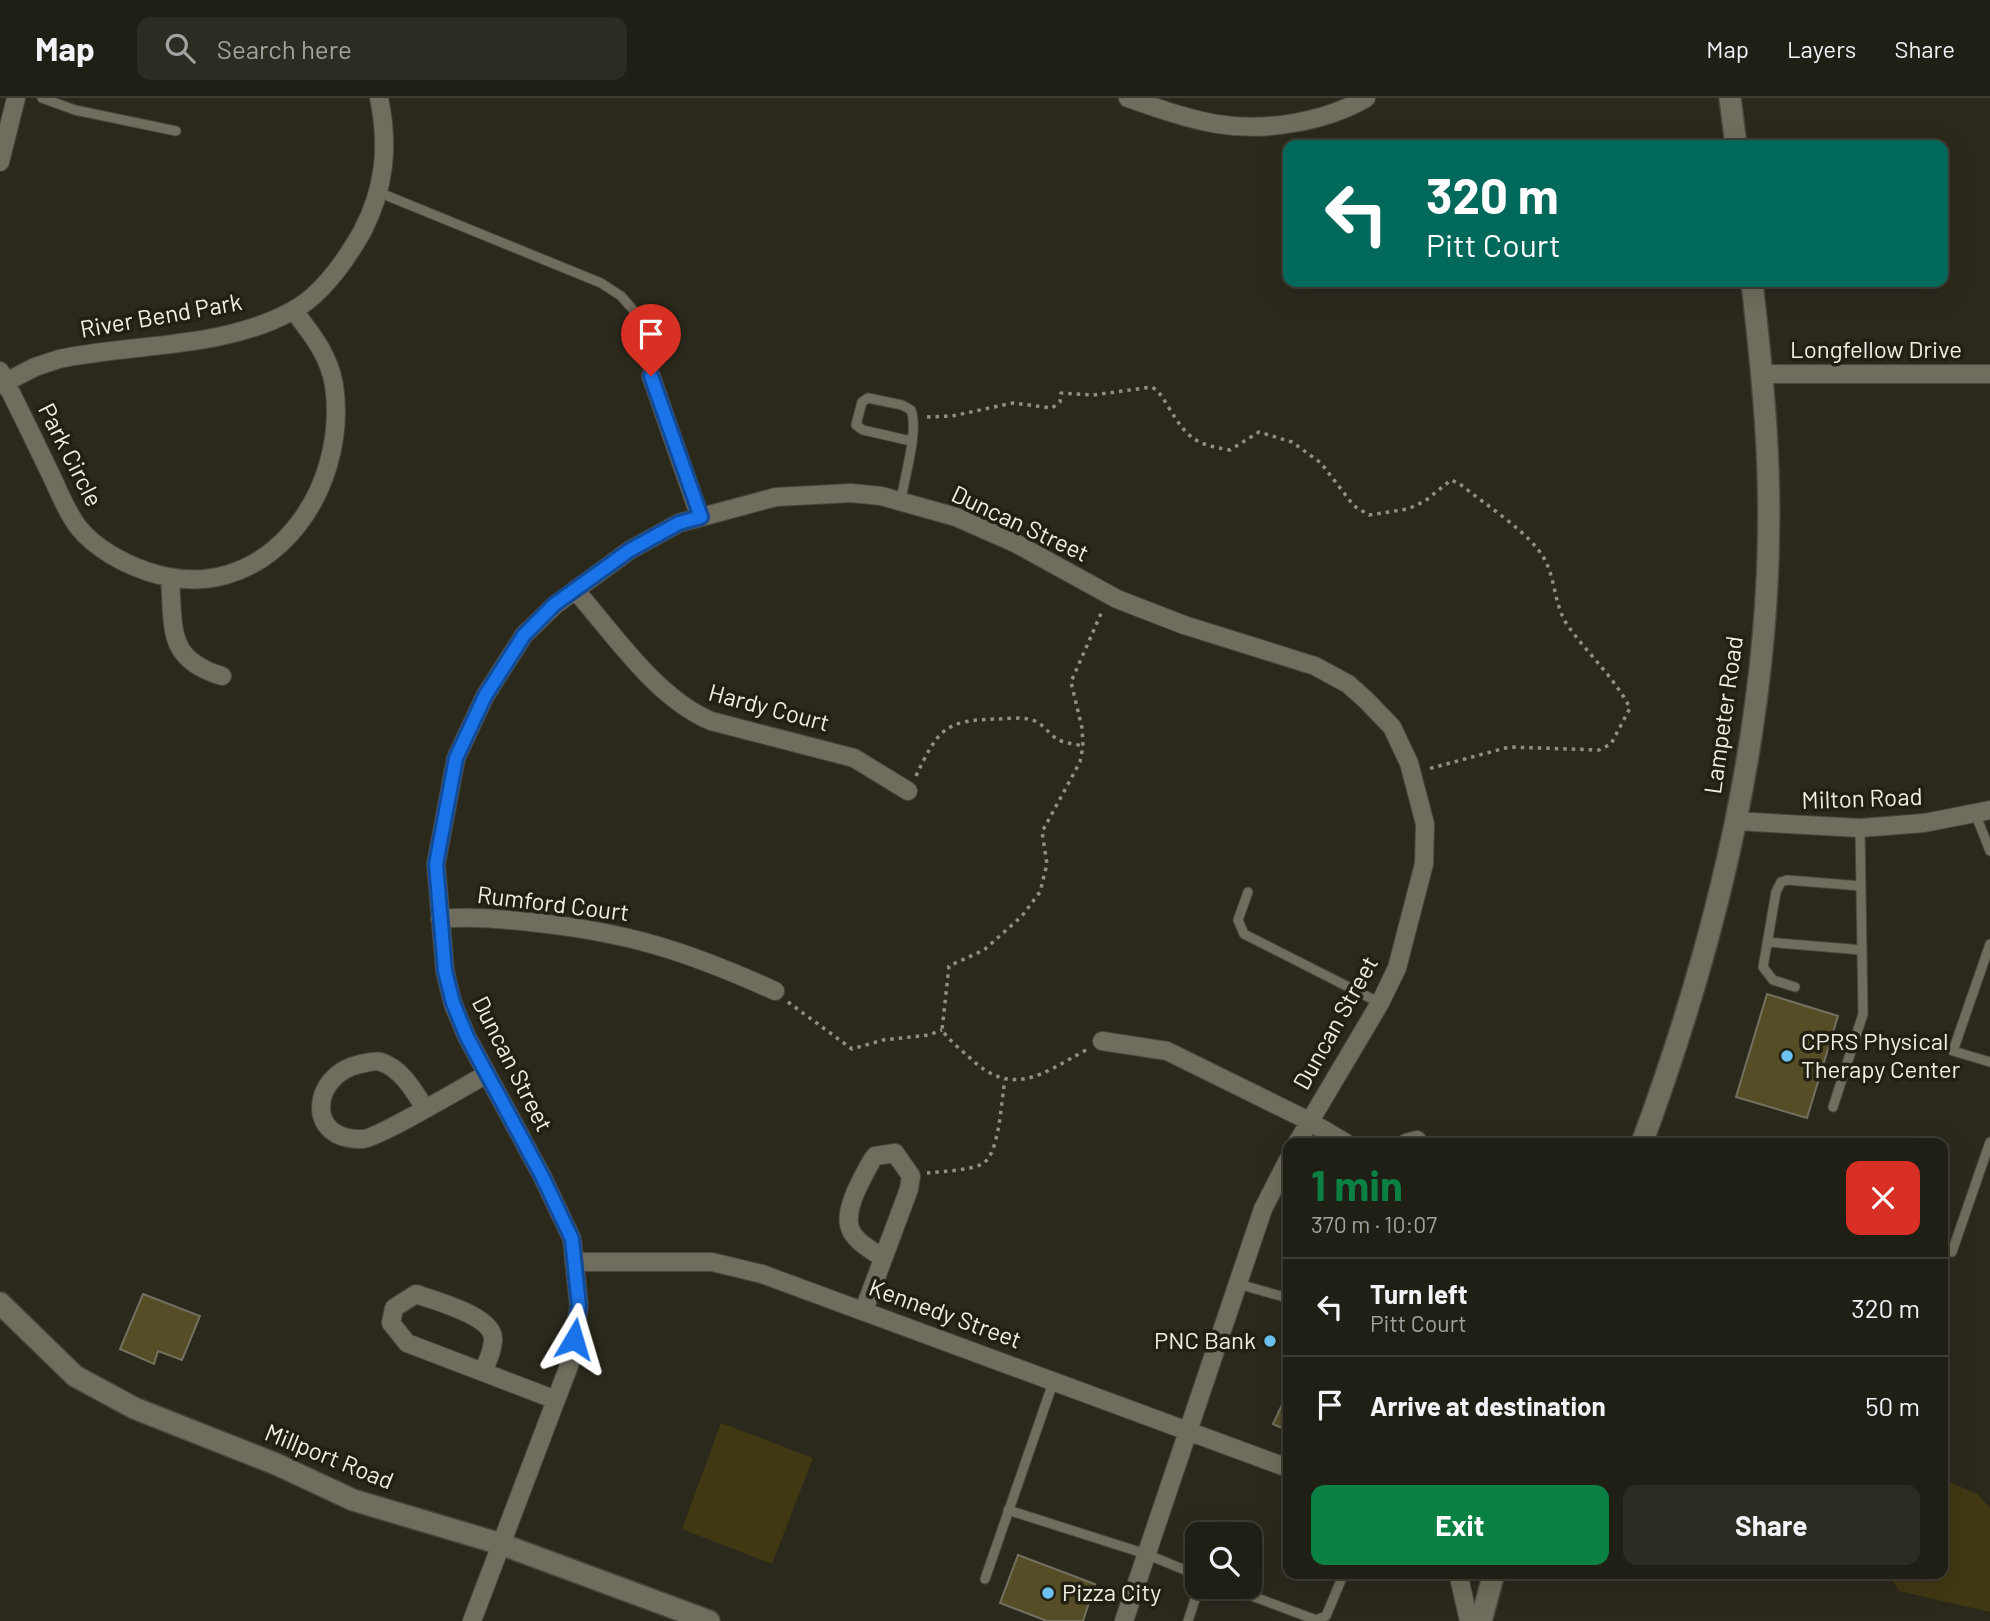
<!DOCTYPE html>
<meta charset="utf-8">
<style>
:root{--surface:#201f15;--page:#2d2c22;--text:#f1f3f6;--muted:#a2a2a0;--line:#3d3d34;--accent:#0b8043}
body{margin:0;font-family:Barlow,sans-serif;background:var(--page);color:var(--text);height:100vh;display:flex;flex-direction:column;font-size:26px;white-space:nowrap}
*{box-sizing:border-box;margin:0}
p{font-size:23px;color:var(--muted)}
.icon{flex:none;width:38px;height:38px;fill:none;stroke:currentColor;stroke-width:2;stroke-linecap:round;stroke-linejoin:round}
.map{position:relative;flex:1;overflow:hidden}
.sheet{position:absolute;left:1283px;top:1040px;width:665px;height:441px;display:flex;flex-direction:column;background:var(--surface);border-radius:14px;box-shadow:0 7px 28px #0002,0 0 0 2px var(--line)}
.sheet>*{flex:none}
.banner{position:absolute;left:1283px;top:42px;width:665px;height:147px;border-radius:14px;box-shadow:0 7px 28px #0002,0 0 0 2px var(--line);background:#00695c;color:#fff;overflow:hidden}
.buttons{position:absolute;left:1185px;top:1424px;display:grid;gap:14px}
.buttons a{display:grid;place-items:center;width:77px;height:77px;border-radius:14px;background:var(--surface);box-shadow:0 7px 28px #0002,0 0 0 2px var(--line);font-size:35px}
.pin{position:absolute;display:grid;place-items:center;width:60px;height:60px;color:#fff;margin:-72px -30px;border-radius:50% 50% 50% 0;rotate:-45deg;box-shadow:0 0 7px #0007}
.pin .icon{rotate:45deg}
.me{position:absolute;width:77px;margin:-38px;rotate:7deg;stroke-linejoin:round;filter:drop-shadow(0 0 5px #0008)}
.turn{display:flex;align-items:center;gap:24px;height:147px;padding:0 28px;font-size:32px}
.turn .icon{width:91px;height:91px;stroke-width:2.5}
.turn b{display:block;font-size:49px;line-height:60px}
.round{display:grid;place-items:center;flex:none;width:74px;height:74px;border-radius:14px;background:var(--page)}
.summary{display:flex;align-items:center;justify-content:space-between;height:119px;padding:0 28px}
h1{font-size:42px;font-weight:700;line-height:52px;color:var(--accent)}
.button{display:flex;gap:14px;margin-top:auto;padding:14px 28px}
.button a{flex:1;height:80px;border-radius:14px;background:var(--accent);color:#fff;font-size:28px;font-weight:700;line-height:80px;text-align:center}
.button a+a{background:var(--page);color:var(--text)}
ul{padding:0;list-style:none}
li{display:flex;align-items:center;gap:21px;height:98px;padding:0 28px;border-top:2px solid var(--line)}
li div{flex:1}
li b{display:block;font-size:26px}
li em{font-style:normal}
header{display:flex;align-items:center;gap:42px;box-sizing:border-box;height:98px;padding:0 35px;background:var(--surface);border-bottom:2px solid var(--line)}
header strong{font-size:33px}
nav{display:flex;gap:38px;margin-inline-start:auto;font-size:24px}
.search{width:490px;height:63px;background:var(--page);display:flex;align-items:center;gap:18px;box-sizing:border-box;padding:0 24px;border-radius:14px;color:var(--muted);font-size:26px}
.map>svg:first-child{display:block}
</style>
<header>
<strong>Map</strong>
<div class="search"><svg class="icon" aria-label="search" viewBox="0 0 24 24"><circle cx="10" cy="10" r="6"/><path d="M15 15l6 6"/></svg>Search here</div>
<nav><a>Map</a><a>Layers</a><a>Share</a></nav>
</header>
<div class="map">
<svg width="1990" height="1523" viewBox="0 0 1990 1523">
<rect width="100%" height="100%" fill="#2b291c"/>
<path fill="#403812" d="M721 1325 813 1360 772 1466 682 1431Z
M1943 1381 1977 1396 1990 1410V1514L1899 1493 1888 1476 1942 1475Z"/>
<path fill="#554d26" stroke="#737061" stroke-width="2" d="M1767 896 1838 918 1807 1020 1736 999Z
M143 1196 200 1218 182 1262 158 1253 154 1266 120 1251Z
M1288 1294V1333L1273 1326Z
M1018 1457 1095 1486 1083 1523H1047L1000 1505Z"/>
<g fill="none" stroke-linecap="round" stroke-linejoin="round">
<defs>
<path id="lane" d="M42 0 75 12 176 33
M378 94 601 185 621 198 649 230 651 278
M901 403C904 380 919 333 911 312L902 307 868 300 862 304 856 327 863 332 911 343
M1975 715 1990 753
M1248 794 1238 822 1244 836 1380 905
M1767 844 1862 852
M1990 846 1953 953 1990 964
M1795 889 1773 882 1763 869 1776 794 1781 784 1787 782 1861 788
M1833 1009 1863 916 1860 730
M1952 1154 1990 1044
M1238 1186 1288 1200
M1008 1412 1146 1456 1197 1477
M985 1481 1054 1282
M1228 1489 1316 1522 1326 1518 1344 1475
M1188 1523 1199 1489"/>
<path id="street" d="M1128 0C1157 10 1187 21 1217 26 1264 34 1325 24 1366 0
M0 64 16 0
M0 273C18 308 35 344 52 379 60 396 67 415 79 430 95 450 123 465 146 473 263 514 350 396 334 287 329 257 311 235 294 213
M1762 276H1990
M651 278 700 419
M0 287 35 269 59 261C135 245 223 251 292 213 322 197 346 162 362 134 385 90 389 48 379 0
M170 481C174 531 166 561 222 578
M575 492C614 536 656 600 711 623L854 660 908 693
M1735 723 1860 730 1924 725 1990 712
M440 821C471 818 500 821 530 824 627 834 687 853 775 893
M1102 943 1167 953 1309 1023 1346 1045
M425 1010C413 992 402 971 381 964 375 962 367 965 360 966 310 977 305 1044 363 1041 378 1040 467 987 487 976
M1406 1045 1417 1042
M574 1164H712L762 1176 1288 1370
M864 1212 909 1091 911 1078 895 1055 875 1058C867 1069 862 1081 856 1093 840 1131 850 1139 883 1160
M483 1274C487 1264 493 1253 493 1242 495 1218 435 1203 416 1196L394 1210 391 1225 407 1245 556 1302
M1458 1475 1469 1523
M472 1523 570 1265 579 1208 572 1141 542 1078 467 939 453 906 445 873 436 766 456 660 485 598 524 537 555 507 630 452 679 425 776 399 851 395 881 398 956 419 1015 445 1117 501 1184 527 1315 568 1348 586 1366 602 1392 629 1409 665 1425 726 1424 766 1397 870 1380 905 1297 1045
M1124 1523 1263 1111 1288 1062"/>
<path id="secondary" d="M1730 0 1736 47
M1642 1045C1720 834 1776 600 1768 373 1766 310 1759 247 1752 184
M0 1205 75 1278 134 1310 276 1366 353 1402 501 1446 709 1523
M1481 1523 1494 1475"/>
</defs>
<use href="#lane" stroke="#49463c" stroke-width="11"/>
<use href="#street" stroke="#49463c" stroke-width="20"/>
<use href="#secondary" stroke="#49463c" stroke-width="24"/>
<path stroke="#908f84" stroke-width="3.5" stroke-dasharray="3.5 5" stroke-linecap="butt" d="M927 319 952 318 1013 305 1052 310 1060 304 1061 295 1093 297 1152 289C1161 295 1164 302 1169 310 1188 341 1195 346 1230 352L1259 334 1292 344 1321 365 1354 408 1369 417 1408 411 1425 403 1451 382 1460 386C1484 406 1531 435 1545 462 1556 483 1554 508 1568 528 1588 556 1614 579 1630 610L1611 646 1599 652 1509 649 1428 671
M916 678C938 632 944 622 997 621 1009 621 1024 618 1035 623 1044 627 1049 636 1057 641 1063 645 1075 646 1083 648
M788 904 852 951 883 942 929 937 942 932
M1086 952C1042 976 1012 1001 969 959 960 951 949 942 942 932L949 868 984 852 1022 818 1040 794 1047 766 1042 734 1080 664 1083 648 1082 630 1071 584 1103 511
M927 1075C944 1073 967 1073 982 1066 1000 1057 1001 1001 1005 982"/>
<use href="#lane" stroke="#706d5e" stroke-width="9"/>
<use href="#street" stroke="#706d5e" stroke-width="18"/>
<use href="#secondary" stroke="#706d5e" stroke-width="21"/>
</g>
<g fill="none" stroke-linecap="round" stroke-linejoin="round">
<defs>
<path id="route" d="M574 1241 579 1208 572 1141 542 1078 467 939 453 905 445 873 436 766 456 660 485 598 524 537 555 506 630 452 679 425 701 419 651 278"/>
</defs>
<use href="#route" stroke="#114b97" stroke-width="18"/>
<use href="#route" stroke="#1a73e8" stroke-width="12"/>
</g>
<g fill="#6cc3f2" stroke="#221f13" stroke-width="2.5">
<circle cx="1787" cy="958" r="7"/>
<circle cx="1270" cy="1243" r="7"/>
<circle cx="1048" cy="1495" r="7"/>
</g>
<g text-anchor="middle" stroke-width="7" stroke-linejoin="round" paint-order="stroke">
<g font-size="24" fill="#f0efe6" stroke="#221f13">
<text transform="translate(161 218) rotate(-10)" y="8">River Bend Park</text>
<text x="1876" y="260">Longfellow Drive</text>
<text transform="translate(70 357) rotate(63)" y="8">Park Circle</text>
<text transform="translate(1020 426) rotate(25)" y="8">Duncan Street</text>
<text transform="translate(769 610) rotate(15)" y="8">Hardy Court</text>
<text transform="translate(1724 617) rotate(-82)" y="8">Lampeter Road</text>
<text transform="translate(1862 701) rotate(-2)" y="8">Milton Road</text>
<text transform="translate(553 806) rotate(7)" y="8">Rumford Court</text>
<text transform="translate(1336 925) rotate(-61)" y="8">Duncan Street</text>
<text transform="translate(512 966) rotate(63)" y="8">Duncan Street</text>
<text transform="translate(945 1216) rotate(20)" y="8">Kennedy Street</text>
<text transform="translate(329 1359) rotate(22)" y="8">Millport Road</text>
</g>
<g font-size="24" fill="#f0efe6" stroke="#221f13" text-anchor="start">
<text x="1801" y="952">CPRS Physical<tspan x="1801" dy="28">Therapy Center</tspan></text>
<text x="1256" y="1251" text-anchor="end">PNC Bank</text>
<text x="1062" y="1503">Pizza City</text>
</g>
</g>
</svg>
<div class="buttons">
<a><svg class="icon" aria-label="search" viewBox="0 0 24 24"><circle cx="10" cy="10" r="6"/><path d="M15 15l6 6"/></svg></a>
</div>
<div class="pin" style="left:651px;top:278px;background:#d93025"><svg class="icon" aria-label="arrive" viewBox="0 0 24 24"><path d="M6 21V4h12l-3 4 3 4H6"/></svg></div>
<svg class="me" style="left:574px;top:1241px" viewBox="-20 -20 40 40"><path d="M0-17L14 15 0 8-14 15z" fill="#1a73e8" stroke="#fff" stroke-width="4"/></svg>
<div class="banner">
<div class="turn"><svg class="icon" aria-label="left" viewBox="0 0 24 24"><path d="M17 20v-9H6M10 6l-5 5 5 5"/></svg><div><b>320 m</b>Pitt Court</div></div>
</div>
<section class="sheet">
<div class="summary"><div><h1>1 min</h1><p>370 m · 10:07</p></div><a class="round" style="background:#d93025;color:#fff"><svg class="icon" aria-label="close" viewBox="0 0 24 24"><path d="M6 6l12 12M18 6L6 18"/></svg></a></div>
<ul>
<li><svg class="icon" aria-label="left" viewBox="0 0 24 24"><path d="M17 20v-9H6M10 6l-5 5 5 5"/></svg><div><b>Turn left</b><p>Pitt Court</p></div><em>320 m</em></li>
<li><svg class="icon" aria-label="arrive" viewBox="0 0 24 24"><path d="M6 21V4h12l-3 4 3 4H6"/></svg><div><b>Arrive at destination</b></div><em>50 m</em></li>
</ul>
<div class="button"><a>Exit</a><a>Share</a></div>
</section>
</div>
